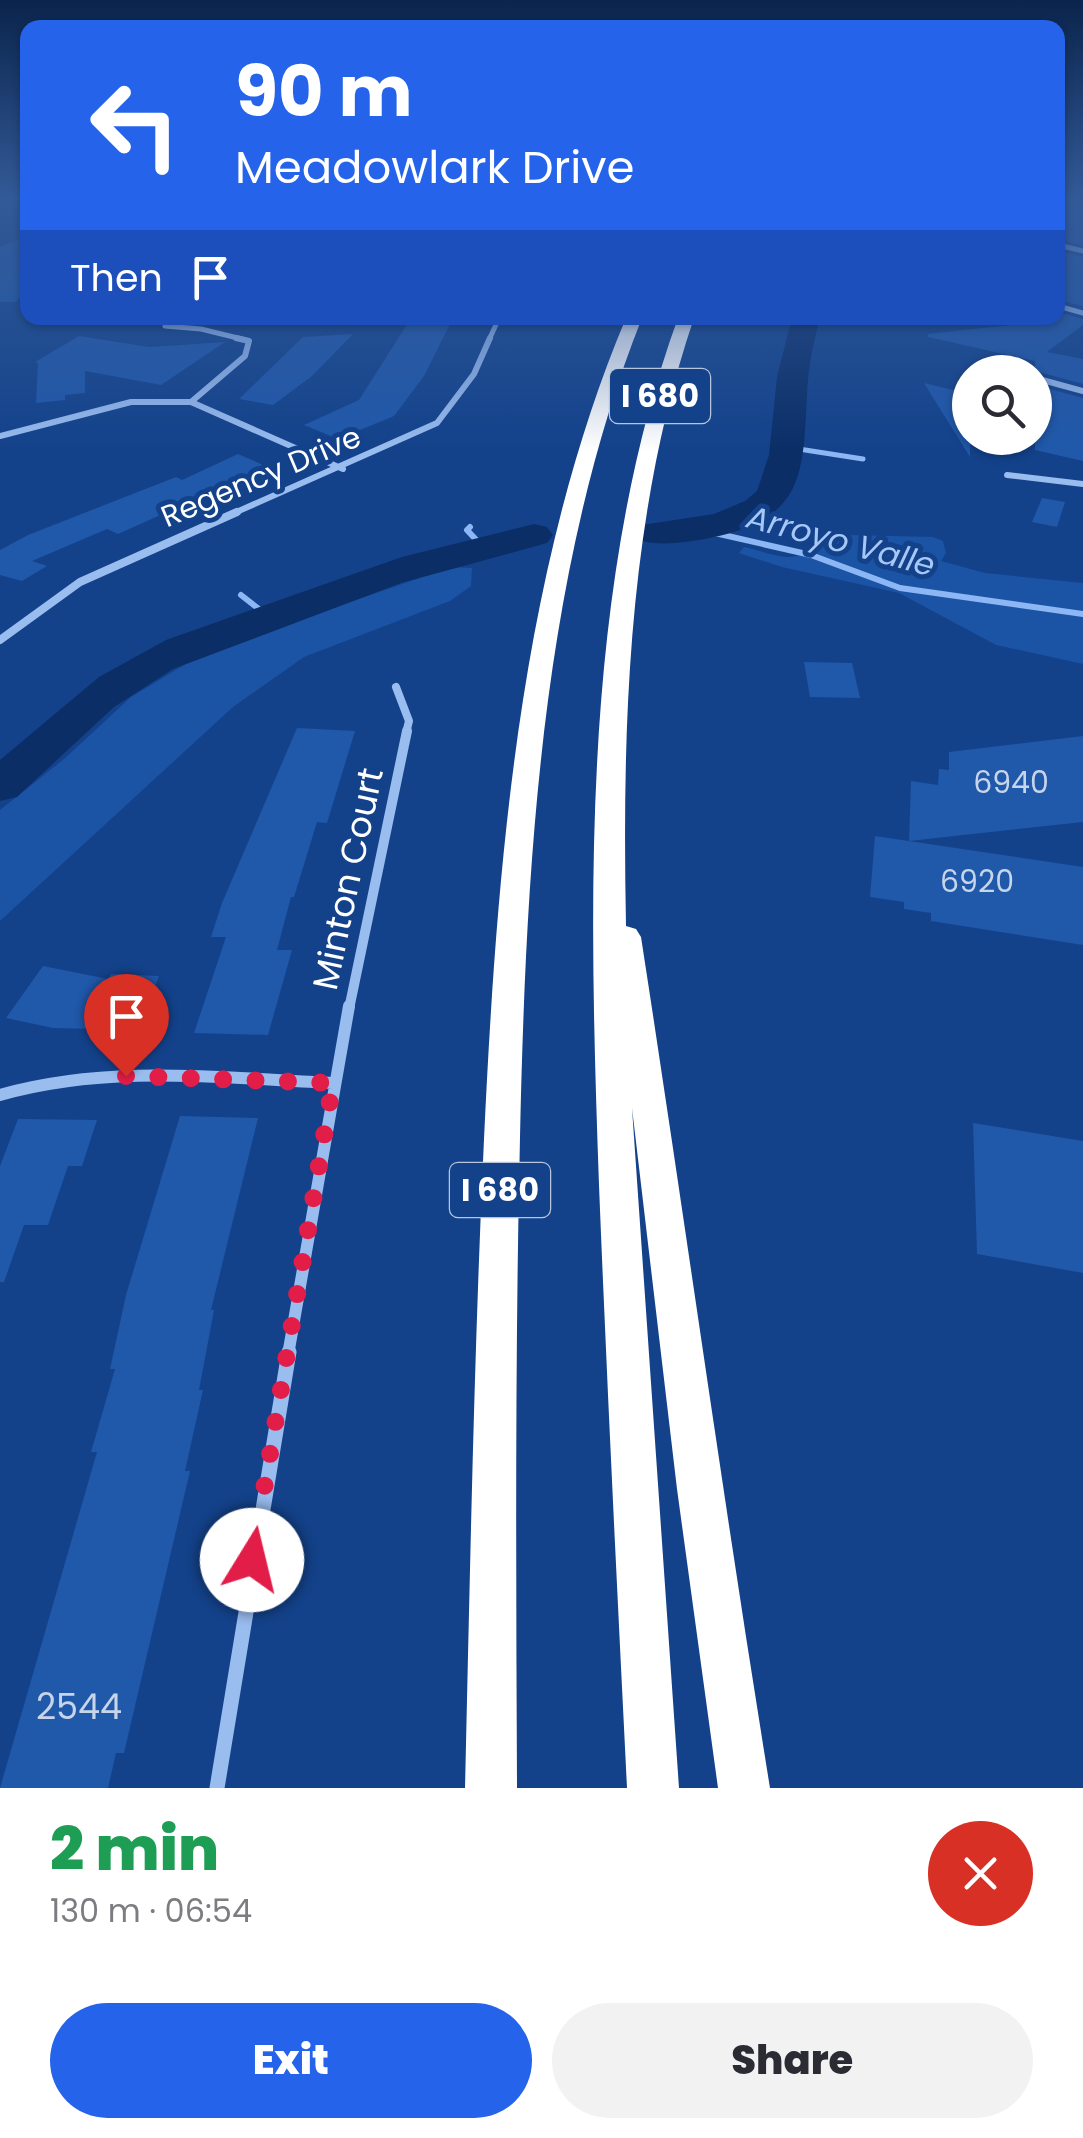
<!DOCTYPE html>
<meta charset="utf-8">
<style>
:root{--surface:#fff;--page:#f2f2f3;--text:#2b2b33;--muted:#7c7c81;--accent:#2563eb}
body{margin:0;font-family:Poppins,sans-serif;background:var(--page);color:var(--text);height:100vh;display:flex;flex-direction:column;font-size:38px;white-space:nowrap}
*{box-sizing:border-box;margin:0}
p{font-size:32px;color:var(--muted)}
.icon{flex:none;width:55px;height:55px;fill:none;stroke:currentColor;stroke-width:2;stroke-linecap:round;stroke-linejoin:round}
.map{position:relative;height:1788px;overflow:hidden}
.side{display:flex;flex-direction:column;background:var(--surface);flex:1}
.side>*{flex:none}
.banner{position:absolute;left:20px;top:20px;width:1045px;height:305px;border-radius:20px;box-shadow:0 2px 8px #0004;background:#2563eb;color:#fff;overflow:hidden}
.tools{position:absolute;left:952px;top:355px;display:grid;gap:20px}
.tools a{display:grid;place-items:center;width:100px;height:100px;border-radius:50%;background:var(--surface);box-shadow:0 2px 8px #0004;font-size:50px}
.pin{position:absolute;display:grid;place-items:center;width:85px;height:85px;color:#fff;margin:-102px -42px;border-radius:50% 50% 50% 0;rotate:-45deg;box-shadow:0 0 10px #0007}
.pin .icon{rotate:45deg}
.me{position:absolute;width:110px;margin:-55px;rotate:9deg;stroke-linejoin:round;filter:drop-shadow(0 0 8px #0008)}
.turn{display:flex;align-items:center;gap:35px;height:210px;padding:0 50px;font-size:45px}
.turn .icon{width:130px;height:130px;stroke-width:2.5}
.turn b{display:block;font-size:70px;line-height:85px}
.then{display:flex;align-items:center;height:95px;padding:0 50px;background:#0003;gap:20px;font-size:38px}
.round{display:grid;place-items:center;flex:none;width:105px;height:105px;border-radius:52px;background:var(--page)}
.overview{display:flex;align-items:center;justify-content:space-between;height:170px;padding:0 50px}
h1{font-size:60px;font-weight:800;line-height:75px;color:#1e9e55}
.action{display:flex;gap:20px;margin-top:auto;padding:20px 50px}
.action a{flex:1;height:115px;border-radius:60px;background:var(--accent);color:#fff;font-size:40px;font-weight:800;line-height:115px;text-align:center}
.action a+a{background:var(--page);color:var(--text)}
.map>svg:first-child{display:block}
</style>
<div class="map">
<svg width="1083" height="1788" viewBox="0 0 1083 1788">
<rect width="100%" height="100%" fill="#13428b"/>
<path fill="#1b53a5" d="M829 529 852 535 933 537 943 541 946 553 941 561 985 573 1083 583V664L996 645 899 593 782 567 739 553 744 547C762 550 792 565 806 551 815 541 817 535 829 529Z
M451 567 472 568 471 586 450 601 304 657 233 707 0 921V810L64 759 131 697 204 653Z"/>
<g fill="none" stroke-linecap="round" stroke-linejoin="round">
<path stroke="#8cb7f4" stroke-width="5" d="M786 447 863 459"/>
<path stroke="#8cb7f4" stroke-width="6" d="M470 527 467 530 481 545
M706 531 811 555 900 588 1083 614
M241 595 269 617"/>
<path fill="#0b2e67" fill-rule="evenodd" d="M792 318H820C813 343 808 368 807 395 803 471 805 516 719 536 694 541 667 547 642 541L636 533 642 525 714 514 745 501 757 491 769 455 777 377Z
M534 524 547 527 553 535 547 543 401 583 173 669 114 707 17 797 0 801V760L99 677 166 640 402 557Z"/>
</g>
<path fill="#2058aa" d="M1071 200H1083V245L1058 239V204L1067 205Z
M28 235V287L16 302H0V247Z
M1058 251 1083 257V306L1058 300Z
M1058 312 1083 319V325L1047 352 1083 359V384L1035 371V361L928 337V334L1058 320Z
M411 318H453L424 376 394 416 338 439 304 425 359 400Z
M353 334 312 376 273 405 239 399 303 337Z
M79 336 149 347 225 342 161 385 85 371V393L65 395V400L36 403 38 363 35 362Z
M924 383 970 394V457Z
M1035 385 1083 398V461L1035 450Z
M238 454 268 467 118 534 107 529 32 561 47 566 22 581 0 575V550L28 535 176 477 182 480Z
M1042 498 1065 502 1057 527 1032 522Z
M804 662 852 663 860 698 810 697Z
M297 728 355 731 327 823 317 822 294 897H291L277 950H292L268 1035 194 1033 226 937H211L222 903Z
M1083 736V822L909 841 911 781 938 785 939 769 949 770V752Z
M875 836 1083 867V945L931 921V913L904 909V902L870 897Z
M43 966 108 979 111 974 159 976 138 1030 53 1028 6 1018Z
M180 1116 258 1118 211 1310H214L199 1390H203L185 1471H190L124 1753H116L108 1788H0L97 1452H91L115 1369H110L126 1295Z
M18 1119 97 1120 82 1166H68L48 1225H24L4 1282H0V1166Z
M973 1123 1083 1141V1273L977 1254Z"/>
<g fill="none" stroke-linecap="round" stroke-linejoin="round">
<path stroke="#9abdf0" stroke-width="5" d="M1058 245 1083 251
M1058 306 1083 313
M165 326 201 329 246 340
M489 340 499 318"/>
<path stroke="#9abdf0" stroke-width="6" d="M1035 378 1083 391
M191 402 245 356 249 341 236 338
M0 436 131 402H191L343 469
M1007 475 1083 484
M232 514 437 423 474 374 490 338"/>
<path stroke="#9abdf0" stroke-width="8" d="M0 640 80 582 237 512
M396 687 409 721 406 733"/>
<path stroke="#9abdf0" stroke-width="10" d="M349 1009 407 731"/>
<path stroke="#9abdf0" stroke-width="12" d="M0 1095C109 1064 221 1078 333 1083
M288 1355 349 1006"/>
<path stroke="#9abdf0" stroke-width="15" d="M217 1788 289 1352"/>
<path fill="#fff" fill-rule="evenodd" d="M626 318H642C541 572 526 867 520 1137 515 1354 516 1571 517 1788H465C470 1572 474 1355 484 1139 497 867 519 572 626 318Z
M678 318H694C628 513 622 723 626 926L636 929 641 937C685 1221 724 1505 770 1788H718L677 1489 632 1108 679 1788H627C617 1587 607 1386 599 1185 589 901 580 588 678 318Z"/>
</g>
<linearGradient id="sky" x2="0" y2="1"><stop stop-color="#0a244c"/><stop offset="0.44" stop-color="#335a98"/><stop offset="1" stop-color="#335a98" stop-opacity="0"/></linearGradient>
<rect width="1083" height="451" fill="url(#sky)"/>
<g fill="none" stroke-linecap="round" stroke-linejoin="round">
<path stroke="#e11d48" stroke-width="18" stroke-dasharray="0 32.4" d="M126 1076 333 1083 252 1560"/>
</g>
<g text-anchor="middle" stroke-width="10" stroke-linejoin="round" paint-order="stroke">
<g font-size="30" fill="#fff" stroke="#13428b">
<text transform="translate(261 477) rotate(-23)" y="10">Regency Drive</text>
</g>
<g font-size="30" fill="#c7d5ea">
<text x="1011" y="793">6940</text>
<text x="977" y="892">6920</text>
</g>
<g fill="#13428b" stroke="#b8c6dc" stroke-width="2.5">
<rect x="610" y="369" width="100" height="54" rx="8"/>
<rect x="450" y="1163" width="100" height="54" rx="8"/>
</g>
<g font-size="32" font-weight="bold" fill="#fff">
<text x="660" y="407">I 680</text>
<text x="500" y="1201">I 680</text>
</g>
<g font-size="32" font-style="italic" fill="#a6c8f8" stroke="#13428b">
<text transform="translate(841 541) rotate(15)" y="11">Arroyo Valle</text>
</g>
<g font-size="35" fill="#fff" stroke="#13428b">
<text transform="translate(348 879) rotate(-78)" y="12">Minton Court</text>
</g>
<g font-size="35" fill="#c7d5ea">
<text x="79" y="1719">2544</text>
</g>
</g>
</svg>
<div class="tools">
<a><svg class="icon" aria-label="search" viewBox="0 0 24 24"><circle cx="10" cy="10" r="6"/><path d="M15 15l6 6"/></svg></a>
</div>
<div class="pin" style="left:126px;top:1076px;background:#d93025"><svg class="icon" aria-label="arrive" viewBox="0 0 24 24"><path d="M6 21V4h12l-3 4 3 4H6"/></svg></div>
<svg class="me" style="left:252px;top:1560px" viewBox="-20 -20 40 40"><circle r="19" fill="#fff"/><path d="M0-13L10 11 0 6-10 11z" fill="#e11d48"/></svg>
<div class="banner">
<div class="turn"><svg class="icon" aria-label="left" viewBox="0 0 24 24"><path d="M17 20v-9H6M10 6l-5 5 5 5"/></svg><div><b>90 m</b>Meadowlark Drive</div></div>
<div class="then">Then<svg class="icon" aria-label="arrive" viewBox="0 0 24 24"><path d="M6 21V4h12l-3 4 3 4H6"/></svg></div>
</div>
</div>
<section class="side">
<div class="overview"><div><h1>2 min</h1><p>130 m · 06:54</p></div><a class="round" style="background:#d93025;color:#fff"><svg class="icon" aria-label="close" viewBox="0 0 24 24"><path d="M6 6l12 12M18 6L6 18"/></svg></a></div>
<div class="action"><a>Exit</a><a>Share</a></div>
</section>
